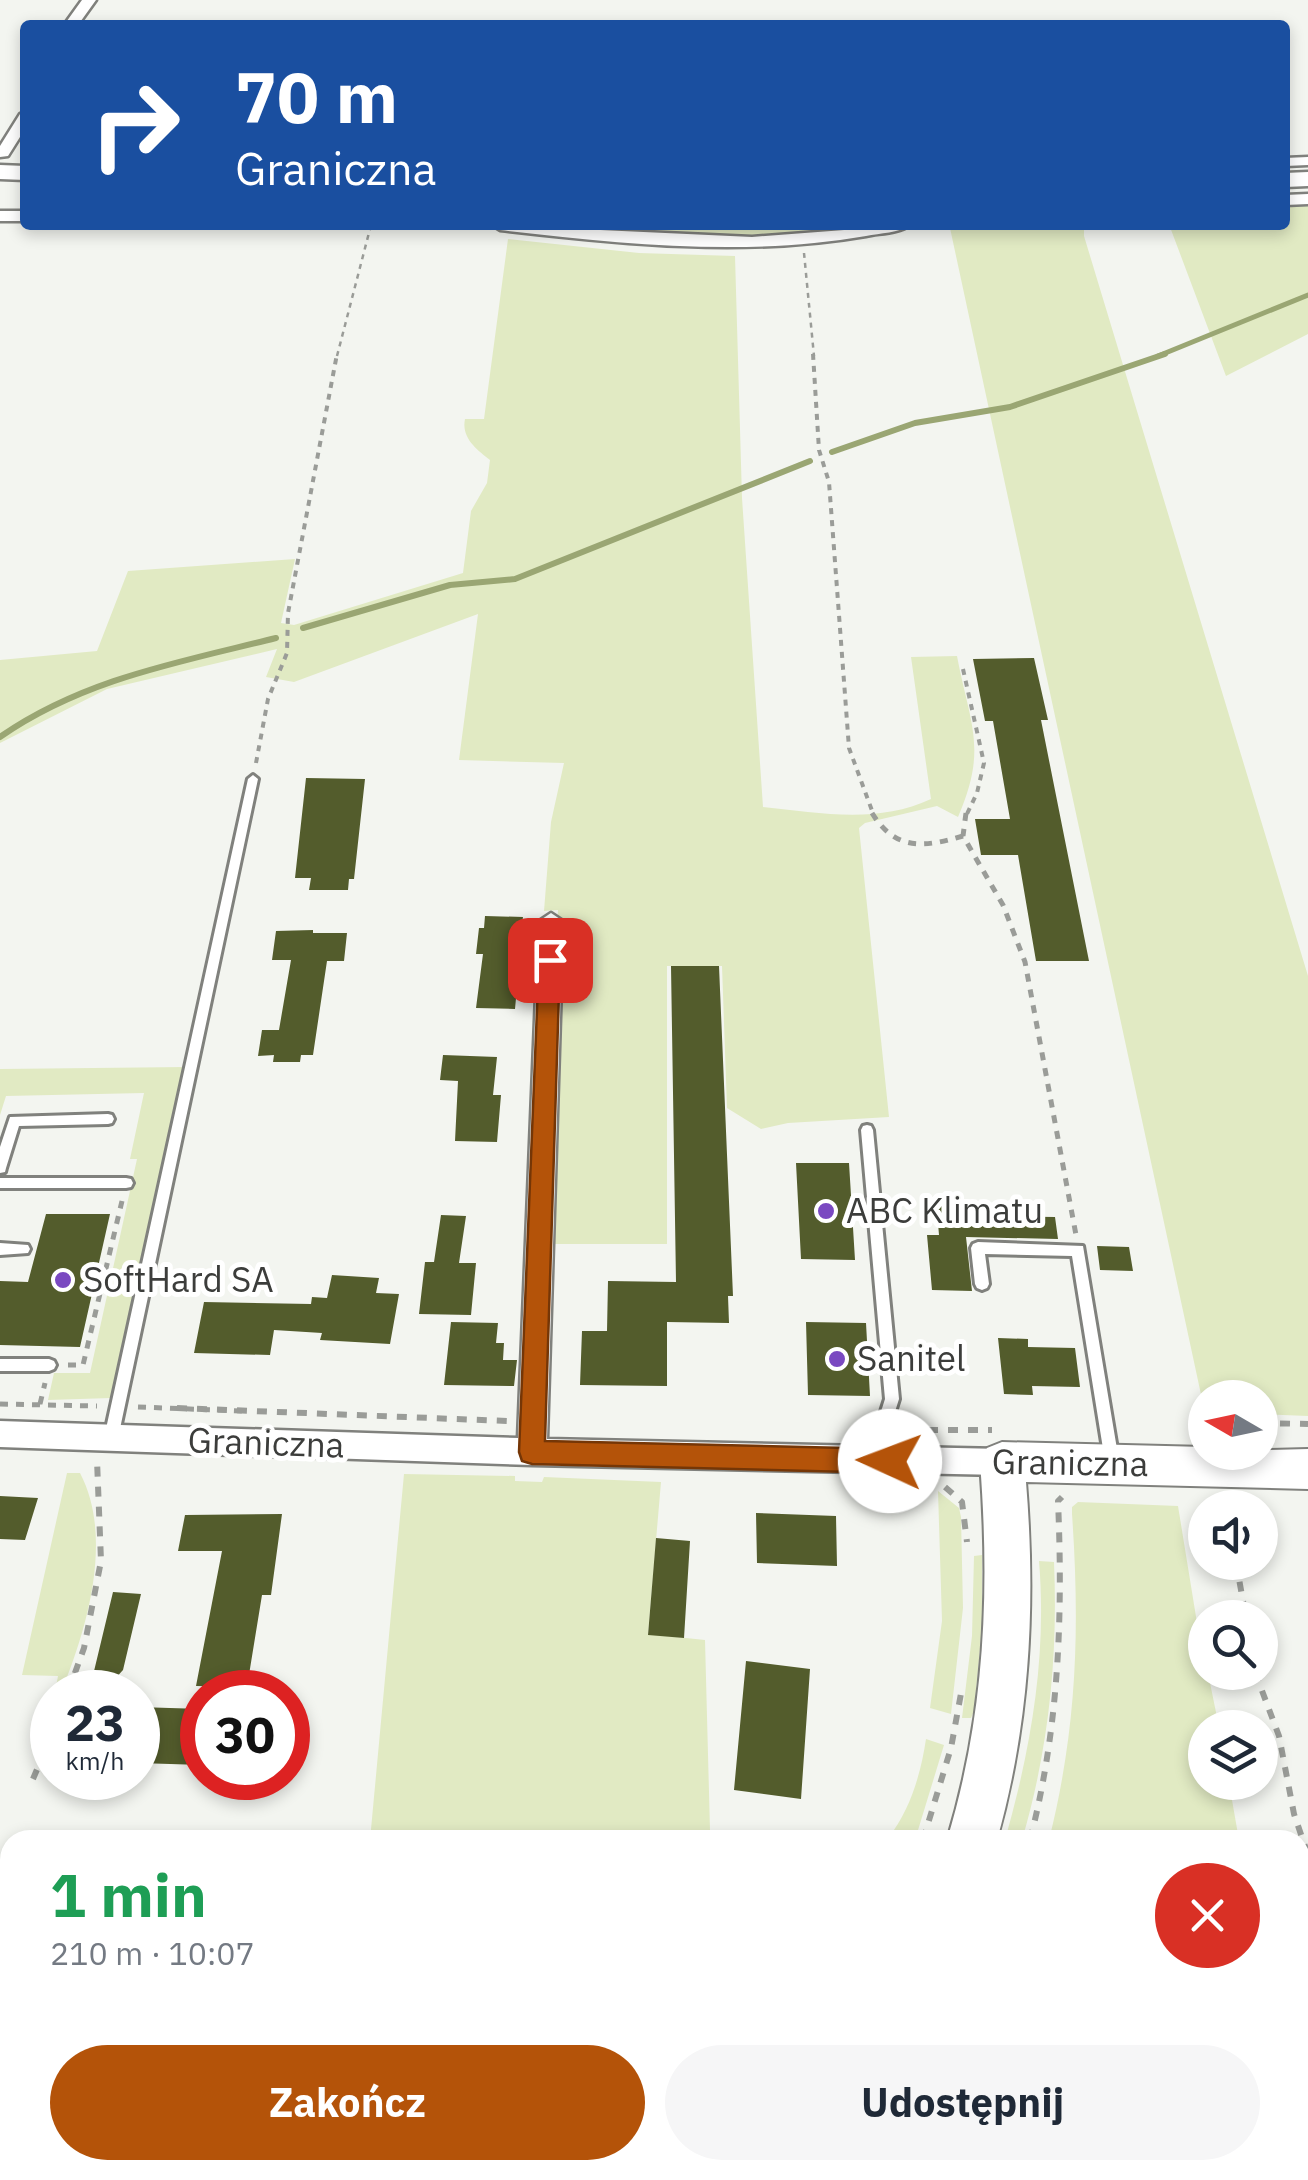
<!DOCTYPE html>
<html lang="pl">
<meta charset="utf-8">
<style>
:root{--surface:#fff;--page:#f6f6f7;--text:#1f2937;--muted:#747a83;--accent:#b45309}
body{margin:0;font-family:"IBM Plex Sans",sans-serif;background:var(--page);color:var(--text);height:100vh;display:flex;flex-direction:column;font-size:38px;white-space:nowrap}
*{box-sizing:border-box;margin:0}
p{font-size:32px;color:var(--muted)}
.icon{flex:none;width:55px;height:55px;fill:none;stroke:currentColor;stroke-width:2;stroke-linecap:round;stroke-linejoin:round}
.map{position:relative;flex:1;overflow:hidden}
.side{position:absolute;left:0px;top:1830px;width:1310px;height:350px;display:flex;flex-direction:column;background:var(--surface);border-radius:30px 30px 0 0;box-shadow:0 5px 15px #0003}
.side>*{flex:none}
.hud{position:absolute;left:20px;top:20px;width:1270px;height:210px;border-radius:10px;box-shadow:0 5px 15px #0003;background:#1a4fa0;color:#fff;overflow:hidden}
.needle{width:65px;rotate:279deg}
.tools{position:absolute;left:1188px;top:1380px;display:grid;gap:20px}
.tools a{display:grid;place-items:center;width:90px;height:90px;border-radius:50%;background:var(--surface);box-shadow:0 5px 15px #0003;font-size:50px}
.speed{position:absolute;left:30px;top:1670px;display:flex;gap:20px;font-size:50px;font-weight:700;text-align:center}
.speed>*{display:grid;place-content:center;width:130px;height:130px;border-radius:50%;background:var(--surface);box-shadow:0 5px 15px #0003;line-height:1}
.speed small{font-size:25px;font-weight:400}
.speed .limit{border:15px solid #d22;background:#fff;color:#111}
.pin{position:absolute;display:grid;place-items:center;width:85px;height:85px;color:#fff;margin:-42px;border-radius:20px;box-shadow:0 5px 15px #0006}
.me{position:absolute;width:110px;margin:-55px;rotate:272deg;stroke-linejoin:round;filter:drop-shadow(0 0 8px #0008)}
.turn{display:flex;align-items:center;gap:35px;height:210px;padding:0 50px;font-size:45px}
.turn .icon{width:130px;height:130px;stroke-width:2.5}
.turn b{display:block;font-size:70px;line-height:85px}
.round{display:grid;place-items:center;flex:none;width:105px;height:105px;border-radius:52px;background:var(--page)}
.summary{display:flex;align-items:center;justify-content:space-between;height:170px;padding:0 50px}
h1{font-size:60px;font-weight:800;line-height:75px;color:#1e9e55}
.primary-button{display:flex;gap:20px;margin-top:auto;padding:20px 50px}
.primary-button a{flex:1;height:115px;border-radius:60px;background:var(--accent);color:#fff;font-size:40px;font-weight:800;line-height:115px;text-align:center}
.primary-button a+a{background:var(--page);color:var(--text)}
.map>svg:first-child{display:block}
</style>
<div class="map">
<svg width="1308" height="2180" viewBox="0 0 1308 2180">
<rect width="100%" height="100%" fill="#f3f5f0"/>
<path fill="#e1eac3" d="M1308 202V334L1226 376 1170 227 1160 225H1285V203Z
M529 225 810 228 885 225C771 252 645 237 529 225Z
M1084 225V236L1308 976V1416L1260 1414V1398H1205V1413L950 228Z
M508 239 639 253 735 256 742 498 763 807C820 813 878 824 931 799L911 657 957 656C970 725 988 748 958 817L937 806 865 823 859 828 889 1117 788 1123 761 1129 727 1108 722 966H667V1244H547L558 910 544 911 551 822 564 763 459 760 478 614 294 682 266 677 277 649 107 689 0 743V660L97 651 128 571 295 559 281 623 294 625 463 573 471 511 487 483 490 460C477 450 461 438 465 419H484Z
M186 1067 111 1398 48 1400 54 1373H90L137 1159H130L144 1093 6 1096 0 1115V1069Z
M67 1473H80C114 1537 87 1630 61 1692H55L58 1676 22 1675Z
M404 1474 515 1476V1481L542 1482 544 1477 661 1482 648 1634 705 1640 710 1830 888 1838C910 1811 921 1773 926 1739L944 1745 915 1840H370Z
M938 1491 959 1508 961 1517 963 1608 951 1714 930 1708 942 1621Z
M1078 1502 1178 1506 1205 1672 1208 1673 1219 1727 1205 1728V1782L1229 1783 1239 1840H1049C1077 1728 1080 1629 1072 1514V1507Z
M982 1555V1628L974 1711 971 1718H962L972 1636 974 1556Z
M1039 1561 1054 1562C1058 1657 1049 1748 1022 1840H1005C1031 1748 1047 1657 1039 1561Z
M341 2170H679L666 2180H340Z"/>
<path fill="#abb783" d="M10 2072V2170H59L57 2180H0V2122Z
M1300 2169 1302 2180H975L979 2170Z"/>
<g fill="none" stroke-linecap="round" stroke-linejoin="round">
<path stroke="#9aa673" stroke-width="5" d="M1158 356 1308 295"/>
<path stroke="#9aa673" stroke-width="6" d="M832 452 915 423 1010 407 1165 354
M303 628 450 585 515 579 810 461
M0 737C83 679 180 662 276 638"/>
</g>
<path fill="#535c2c" d="M1034 658 1048 720H1041L1089 961H1036L1018 855H981L975 819H1010L993 721H985L973 659Z
M306 778 365 779 354 879H349L348 890H309L311 878H295Z
M485 916 523 917 521 930H527L524 955H520L515 1009 476 1008 483 954H476L479 928H484Z
M313 930V933H347L344 961H327L313 1055H301L300 1062H273L274 1055 258 1056 262 1030H279L291 960H272L276 931Z
M671 966H719L733 1296H728L729 1323 667 1322V1386L580 1385 582 1331H607L608 1281 676 1282Z
M443 1055 497 1057 493 1095H501L497 1142 455 1141 458 1081 440 1080Z
M796 1163H849L855 1260 801 1259Z
M936 1200 990 1201 992 1216 1055 1217 1058 1239 966 1237 972 1291 932 1290 927 1235H939Z
M46 1214H110L80 1347 0 1345V1281L28 1282Z
M441 1215 466 1216 459 1263H476L471 1315 419 1314 425 1262H434Z
M1097 1246 1129 1247 1133 1271 1100 1270Z
M332 1275 379 1278 376 1293 399 1294 390 1344 320 1340 322 1333 274 1330 270 1355 194 1353 204 1302 311 1304 312 1297 327 1298Z
M451 1322 498 1323 496 1343H504L503 1360H517L514 1386 444 1385Z
M806 1322 866 1323 870 1396 808 1395Z
M998 1338 1028 1339V1347L1075 1348 1080 1387 1032 1386 1033 1395 1004 1394Z
M0 1496 38 1498 25 1540 0 1539Z
M756 1513 836 1516 837 1566 757 1563Z
M282 1514 271 1595H262L247 1687 196 1686 222 1551H178L185 1515Z
M656 1538 690 1541 684 1638 648 1635Z
M113 1592 141 1594 123 1670 103 1692H89Z
M746 1661 810 1669 801 1799 734 1790Z
M138 1707 202 1709V1765L138 1763Z"/>
<g fill="none" stroke-linecap="round" stroke-linejoin="round">
<defs>
<path id="lane" d="M253 775 258 779 118 1438 116 1443 111 1445 106 1443 104 1438 248 779Z
M108 1114 112 1115 114 1119 112 1123 108 1124 19 1126 6 1168 5 1172 0 1173V1147L10 1117Z
M867 1125 871 1126 873 1130 899 1399 893 1418 897 1461 895 1466 890 1468 885 1466 883 1461 879 1418 885 1399 861 1130 863 1126Z
M0 1178H126L131 1179 133 1183 131 1187 126 1188H0Z
M978 1242 1083 1246 1119 1461 1117 1466 1112 1468 1107 1466 1105 1461 1072 1256 985 1254 989 1284 987 1288 982 1290 977 1288 975 1284 971 1248 973 1244Z
M0 1243 28 1245 30 1249 28 1253 0 1255Z
M0 1359H49L54 1361 56 1365 54 1369 49 1371H0Z"/>
<path id="street" d="M82 0H96L78 25H64Z
M25 113V129L8 156 0 157V146L20 114Z
M1308 157V165L1285 166V158Z
M1308 194V204L1285 205V195Z
M0 211H25V221H0Z
M492 225 752 237 910 225C899 233 880 233 866 236 746 257 621 244 500 230Z
M551 913 563 921 547 1439 1002 1449 1012 1453 1017 1462 1012 1471 1002 1475 532 1465 0 1447V1421L518 1438 539 921Z"/>
<path id="secondary" d="M1002 1442 1205 1447V1452L1308 1449V1489L1026 1482C1036 1604 1030 1722 997 1840H947C985 1715 990 1592 980 1462L987 1448Z
M736 2170H798L793 2180H732Z"/>
<path id="primary" d="M0 165 25 166V180L0 179Z
M1308 172V186L1285 187V173Z"/>
</defs>
<use href="#lane" stroke="#80817d" stroke-width="6"/>
<use href="#street" stroke="#80817d" stroke-width="5"/>
<use href="#secondary" stroke="#80817d" stroke-width="4"/>
<use href="#primary" stroke="#80817d" stroke-width="5"/>
<path stroke="#9a9c98" stroke-width="2.5" stroke-dasharray="5 5" stroke-linecap="butt" d="M804 253 814 356
M337 356 371 225"/>
<path stroke="#9a9c98" stroke-width="4" stroke-dasharray="6 6" stroke-linecap="butt" d="M813 354 819 450 829 482 849 748 874 816
M963 669 984 763 977 793 966 816
M256 763 268 699 287 653 288 613 337 354"/>
<path stroke="#9a9c98" stroke-width="5" stroke-dasharray="8 8" stroke-linecap="butt" d="M872 813C896 852 925 847 963 836
M966 813 963 836 1003 905 1025 962 1076 1235
M68 1365H83L122 1201
M0 1404 97 1406
M40 1404 45 1383
M138 1407 243 1411"/>
<path stroke="#9a9c98" stroke-width="6" stroke-dasharray="10 10" stroke-linecap="butt" d="M177 1408 507 1421
M1260 1423 1308 1424
M908 1430H992
M945 1487 962 1502 967 1542
M1236 1562 1246 1618
M1255 1672 1279 1736 1294 1814 1308 1855
M68 1692 84 1648 101 1561 97 1460
M33 1779 52 1734
M923 1840 951 1748 962 1688
M1030 1840C1059 1728 1063 1616 1058 1501L1062 1497
M681 2180 693 2170
M839 2180 847 2170"/>
<use href="#lane" fill="#fff" fill-rule="evenodd"/>
<use href="#street" fill="#fff" fill-rule="evenodd"/>
<use href="#secondary" fill="#fff" fill-rule="evenodd"/>
<use href="#primary" fill="#fff" fill-rule="evenodd"/>
</g>
<path fill="#b45309" stroke="#753606" stroke-width="2.5" d="M550 952 560 960 545 1441 890 1449 899 1452 903 1461 899 1470 890 1473 532 1464 522 1461 519 1452 539 960Z"/>
<g fill="#7a49c1" stroke="#fff" stroke-width="4">
<circle cx="826" cy="1211" r="10"/>
<circle cx="63" cy="1280" r="10"/>
<circle cx="837" cy="1359" r="10"/>
</g>
<g text-anchor="middle" stroke-width="10" stroke-linejoin="round" paint-order="stroke">
<g font-size="35" fill="#3c3d3b" stroke="#fff" text-anchor="start">
<text x="846" y="1223">ABC Klimatu</text>
<text x="83" y="1292">SoftHard SA</text>
<text x="857" y="1371">Sanitel</text>
</g>
<g font-size="35" fill="#3c3d3b" stroke="#fff">
<text transform="translate(266 1443) rotate(2)" y="12">Graniczna</text>
<text transform="translate(1070 1463) rotate(1)" y="12">Graniczna</text>
</g>
</g>
</svg>
<div class="tools">
<a><svg class="needle" viewBox="-14 -14 28 28"><path d="M0-13l5 13h-10z" fill="#e53935"/><path d="M0 13l5-13h-10z" fill="#747a83"/></svg></a>
<a><svg class="icon" aria-label="sound" viewBox="0 0 24 24"><path d="M4 9h4l5-4v14l-5-4H4zM17 9q2 3 0 6"/></svg></a>
<a><svg class="icon" aria-label="search" viewBox="0 0 24 24"><circle cx="10" cy="10" r="6"/><path d="M15 15l6 6"/></svg></a>
<a><svg class="icon" aria-label="layers" viewBox="0 0 24 24"><path d="M12 4l9 5-9 5-9-5zM3 14l9 5 9-5"/></svg></a>
</div>
<div class="speed"><div>23<small>km/h</small></div><div class="limit">30</div></div>
<div class="pin" style="left:550px;top:960px;background:#d93025"><svg class="icon" aria-label="arrive" viewBox="0 0 24 24"><path d="M6 21V4h12l-3 4 3 4H6"/></svg></div>
<svg class="me" style="left:890px;top:1461px" viewBox="-20 -20 40 40"><circle r="19" fill="#fff"/><path d="M0-13L10 11 0 6-10 11z" fill="#b45309"/></svg>
<div class="hud">
<div class="turn"><svg class="icon" aria-label="right" viewBox="0 0 24 24"><path d="M7 20v-9h11M14 6l5 5-5 5"/></svg><div><b>70 m</b>Graniczna</div></div>
</div>
<section class="side">
<div class="summary"><div><h1>1 min</h1><p>210 m · 10:07</p></div><a class="round" style="background:#d93025;color:#fff"><svg class="icon" aria-label="close" viewBox="0 0 24 24"><path d="M6 6l12 12M18 6L6 18"/></svg></a></div>
<div class="primary-button"><a>Zakończ</a><a>Udostępnij</a></div>
</section>
</div>
